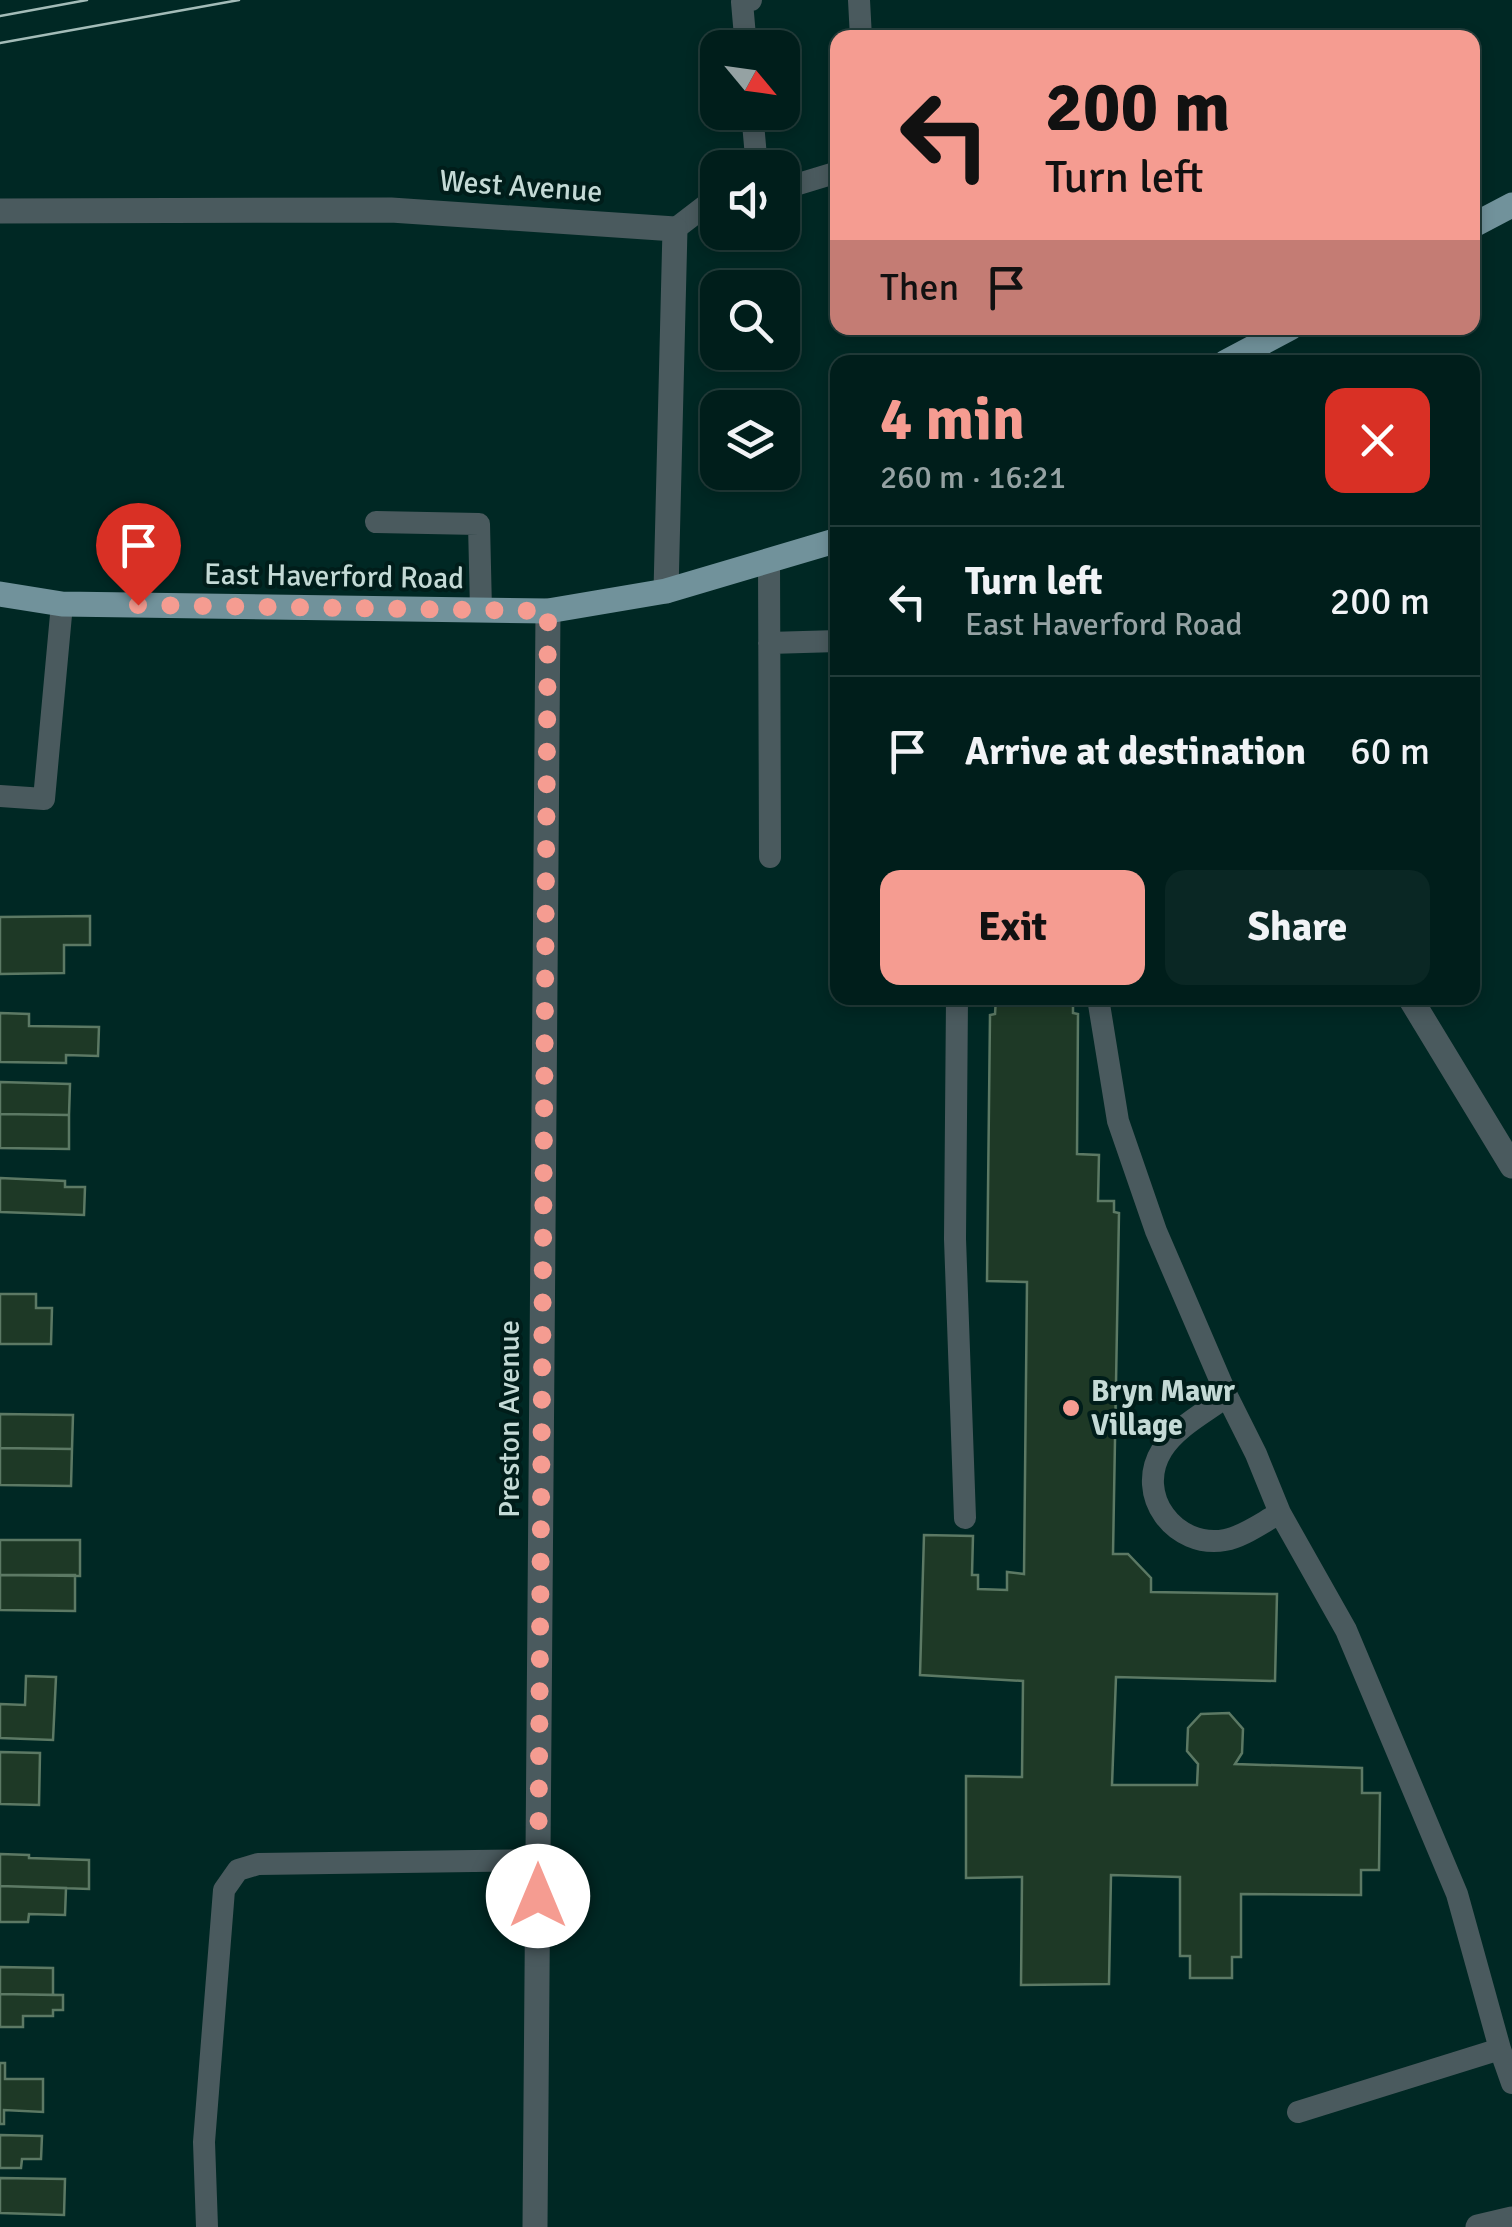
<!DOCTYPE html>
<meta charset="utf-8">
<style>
:root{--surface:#001e1b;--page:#0a2724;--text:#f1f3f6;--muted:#95a2a3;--line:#223c3a;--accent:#f59c91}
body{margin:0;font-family:Signika,sans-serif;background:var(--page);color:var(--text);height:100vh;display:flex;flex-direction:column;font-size:38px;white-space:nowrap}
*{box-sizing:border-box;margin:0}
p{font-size:32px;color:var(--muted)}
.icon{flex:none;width:55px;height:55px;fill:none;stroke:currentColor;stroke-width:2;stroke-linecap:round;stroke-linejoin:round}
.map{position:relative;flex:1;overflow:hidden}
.details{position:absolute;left:830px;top:355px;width:650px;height:650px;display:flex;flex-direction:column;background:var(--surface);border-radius:20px;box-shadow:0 5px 15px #0003,0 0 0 2px var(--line)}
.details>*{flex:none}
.top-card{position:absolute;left:830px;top:30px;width:650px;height:305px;border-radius:20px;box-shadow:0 5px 15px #0003,0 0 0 2px var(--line);background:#f59c91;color:#111;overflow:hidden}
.needle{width:65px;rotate:119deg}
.fabs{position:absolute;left:700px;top:30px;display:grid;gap:20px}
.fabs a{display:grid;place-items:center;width:100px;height:100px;border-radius:20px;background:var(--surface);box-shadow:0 5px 15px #0003,0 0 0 2px var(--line);font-size:50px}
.pin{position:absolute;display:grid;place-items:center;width:85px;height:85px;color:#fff;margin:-102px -42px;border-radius:50% 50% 50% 0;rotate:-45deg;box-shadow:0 0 10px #0007}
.pin .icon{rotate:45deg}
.me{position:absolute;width:110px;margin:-55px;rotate:0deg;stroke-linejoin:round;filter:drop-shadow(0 0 8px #0008)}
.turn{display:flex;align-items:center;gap:35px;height:210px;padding:0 50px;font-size:45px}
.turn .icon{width:130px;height:130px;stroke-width:2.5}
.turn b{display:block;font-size:70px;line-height:85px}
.then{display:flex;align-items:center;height:95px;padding:0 50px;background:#0003;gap:20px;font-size:38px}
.round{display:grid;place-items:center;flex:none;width:105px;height:105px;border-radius:20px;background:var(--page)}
.headline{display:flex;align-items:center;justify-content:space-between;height:170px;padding:0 50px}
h1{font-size:60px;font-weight:700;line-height:75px;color:var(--accent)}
.primary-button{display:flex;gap:20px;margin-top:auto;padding:20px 50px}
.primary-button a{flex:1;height:115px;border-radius:20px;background:var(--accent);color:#111;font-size:40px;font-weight:700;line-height:115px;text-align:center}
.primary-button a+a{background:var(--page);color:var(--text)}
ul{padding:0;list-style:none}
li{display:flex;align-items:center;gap:30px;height:150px;padding:0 50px;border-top:2px solid var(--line)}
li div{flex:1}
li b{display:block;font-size:38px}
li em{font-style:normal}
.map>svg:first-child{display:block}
</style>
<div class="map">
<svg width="1512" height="2227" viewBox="0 0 1512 2227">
<rect width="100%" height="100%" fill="#002824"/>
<path fill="#1e3926" stroke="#5c7964" stroke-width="2.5" d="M90 916V945H64V973L0 974V917Z
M996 998H1073V1013L1078 1014 1077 1154 1099 1155 1098 1201H1114V1212L1119 1213 1113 1554H1128L1151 1578V1592L1277 1594 1275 1681 1116 1677 1112 1785H1197L1198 1764 1187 1751 1188 1728 1201 1714 1229 1713 1243 1729 1242 1753 1235 1764 1362 1768V1793H1380L1379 1870H1361V1895L1241 1894V1957H1232V1978H1190V1956H1180V1877L1111 1875 1109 1984 1021 1985 1022 1877 966 1878V1776L1022 1777 1023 1681 920 1675 924 1535 973 1536 972 1575H978V1589L1007 1590V1572L1024 1574 1027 1282 987 1281 990 1015 995 1014Z
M0 1013 29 1014V1026L99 1027 98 1056 66 1055V1063L0 1062Z
M0 1082 70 1084 69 1115 0 1114Z
M0 1114 69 1115V1149L0 1148Z
M0 1178 65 1181V1187H85L84 1215 0 1212Z
M0 1294H36V1308H52L51 1344H0Z
M0 1414 73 1415 72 1449 0 1448Z
M0 1448 72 1449 71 1486 0 1485Z
M0 1540H80V1576L0 1575Z
M0 1575H75V1611L0 1610Z
M26 1676 56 1677 53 1740 0 1738V1704L25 1705Z
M0 1752 40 1753 39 1805 0 1804Z
M0 1854 29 1855V1858L89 1860V1889L0 1886Z
M0 1886 66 1888 65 1915 29 1914 28 1922H0Z
M0 1967 53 1968V1995L0 1994Z
M0 1994 63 1995V2010H53V2016H23V2027H0Z
M0 2063H5V2079H43V2112L4 2110V2124H0Z
M0 2135 42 2136 41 2159H22L21 2168H0Z
M0 2178 65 2179 64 2215 0 2213Z"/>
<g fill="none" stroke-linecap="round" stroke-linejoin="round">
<path stroke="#4a5a5e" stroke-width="22" d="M859 0 861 38
M746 48 742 2 751 0
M752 112 757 168
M782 189 838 172
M675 229 718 196
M376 522 479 524 481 610
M769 561 770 857
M769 643 838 641
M0 796 44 799 62 604
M957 998 955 1239 965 1518
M1098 998 1118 1121 1156 1231 1227 1396 1256 1454 1280 1513 1346 1630 1457 1894 1500 2049 1512 2083
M1227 1396C1206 1412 1176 1427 1162 1450 1134 1495 1175 1549 1225 1540 1243 1537 1263 1522 1280 1513
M1298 2112 1500 2049
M207 2227 204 2142 224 1890 238 1870 258 1864 538 1860"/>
<path stroke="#4a5a5e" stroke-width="25" d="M0 211 391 210 675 229 666 591
M1410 998 1512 1166
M535 2227 548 611
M1478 2227 1512 2219"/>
<path stroke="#71929b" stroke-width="25" d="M1472 226 1512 205
M1226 362 1290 328
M0 594 62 604 548 611 666 591 838 540"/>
<path stroke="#a3bcb8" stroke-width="2.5" d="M0 16 87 0
M0 43 239 0"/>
</g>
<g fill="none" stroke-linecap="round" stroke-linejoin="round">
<path stroke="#f59c91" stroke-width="18" stroke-dasharray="0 32.4" d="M138 605 548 611 538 1896"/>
</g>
<circle fill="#f59c91" stroke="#001d1a" stroke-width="4" cx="1071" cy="1408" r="10"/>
<g text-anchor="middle" stroke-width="8" stroke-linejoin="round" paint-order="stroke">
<g font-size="30" fill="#c4dad6" stroke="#001d1a">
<text transform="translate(521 186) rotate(4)" y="10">West Avenue</text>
<text transform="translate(334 576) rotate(1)" y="10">East Haverford Road</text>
<text transform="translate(509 1419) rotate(-90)" y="10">Preston Avenue</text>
</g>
<g font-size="30" font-weight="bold" fill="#c4dad6" stroke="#001d1a" text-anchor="start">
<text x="1091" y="1401">Bryn Mawr<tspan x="1091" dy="34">Village</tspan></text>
</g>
</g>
</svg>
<div class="fabs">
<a><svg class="needle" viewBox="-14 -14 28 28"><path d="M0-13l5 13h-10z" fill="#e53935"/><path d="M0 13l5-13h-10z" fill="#95a2a3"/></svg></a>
<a><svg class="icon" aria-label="sound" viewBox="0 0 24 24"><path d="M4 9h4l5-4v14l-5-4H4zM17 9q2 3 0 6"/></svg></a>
<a><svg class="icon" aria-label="search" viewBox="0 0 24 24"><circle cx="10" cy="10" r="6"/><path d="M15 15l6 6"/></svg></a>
<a><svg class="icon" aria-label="layers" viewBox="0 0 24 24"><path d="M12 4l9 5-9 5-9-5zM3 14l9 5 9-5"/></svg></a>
</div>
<div class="pin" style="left:138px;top:605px;background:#d93025"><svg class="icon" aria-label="arrive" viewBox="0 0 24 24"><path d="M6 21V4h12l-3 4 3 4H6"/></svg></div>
<svg class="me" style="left:538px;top:1896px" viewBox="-20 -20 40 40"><circle r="19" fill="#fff"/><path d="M0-13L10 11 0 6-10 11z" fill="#f59c91"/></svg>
<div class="top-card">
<div class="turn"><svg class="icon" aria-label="left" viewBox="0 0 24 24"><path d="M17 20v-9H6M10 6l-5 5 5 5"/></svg><div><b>200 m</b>Turn left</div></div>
<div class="then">Then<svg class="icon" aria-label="arrive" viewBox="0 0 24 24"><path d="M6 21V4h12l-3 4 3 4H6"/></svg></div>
</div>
<section class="details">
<div class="headline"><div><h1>4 min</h1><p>260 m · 16:21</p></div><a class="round" style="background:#d93025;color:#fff"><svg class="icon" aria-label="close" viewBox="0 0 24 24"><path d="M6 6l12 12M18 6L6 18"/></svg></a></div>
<ul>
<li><svg class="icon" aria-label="left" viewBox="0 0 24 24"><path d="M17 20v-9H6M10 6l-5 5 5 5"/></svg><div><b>Turn left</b><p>East Haverford Road</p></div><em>200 m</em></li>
<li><svg class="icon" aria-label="arrive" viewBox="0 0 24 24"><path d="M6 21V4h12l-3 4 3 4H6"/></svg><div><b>Arrive at destination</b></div><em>60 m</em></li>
</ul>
<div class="primary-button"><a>Exit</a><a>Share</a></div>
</section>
</div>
